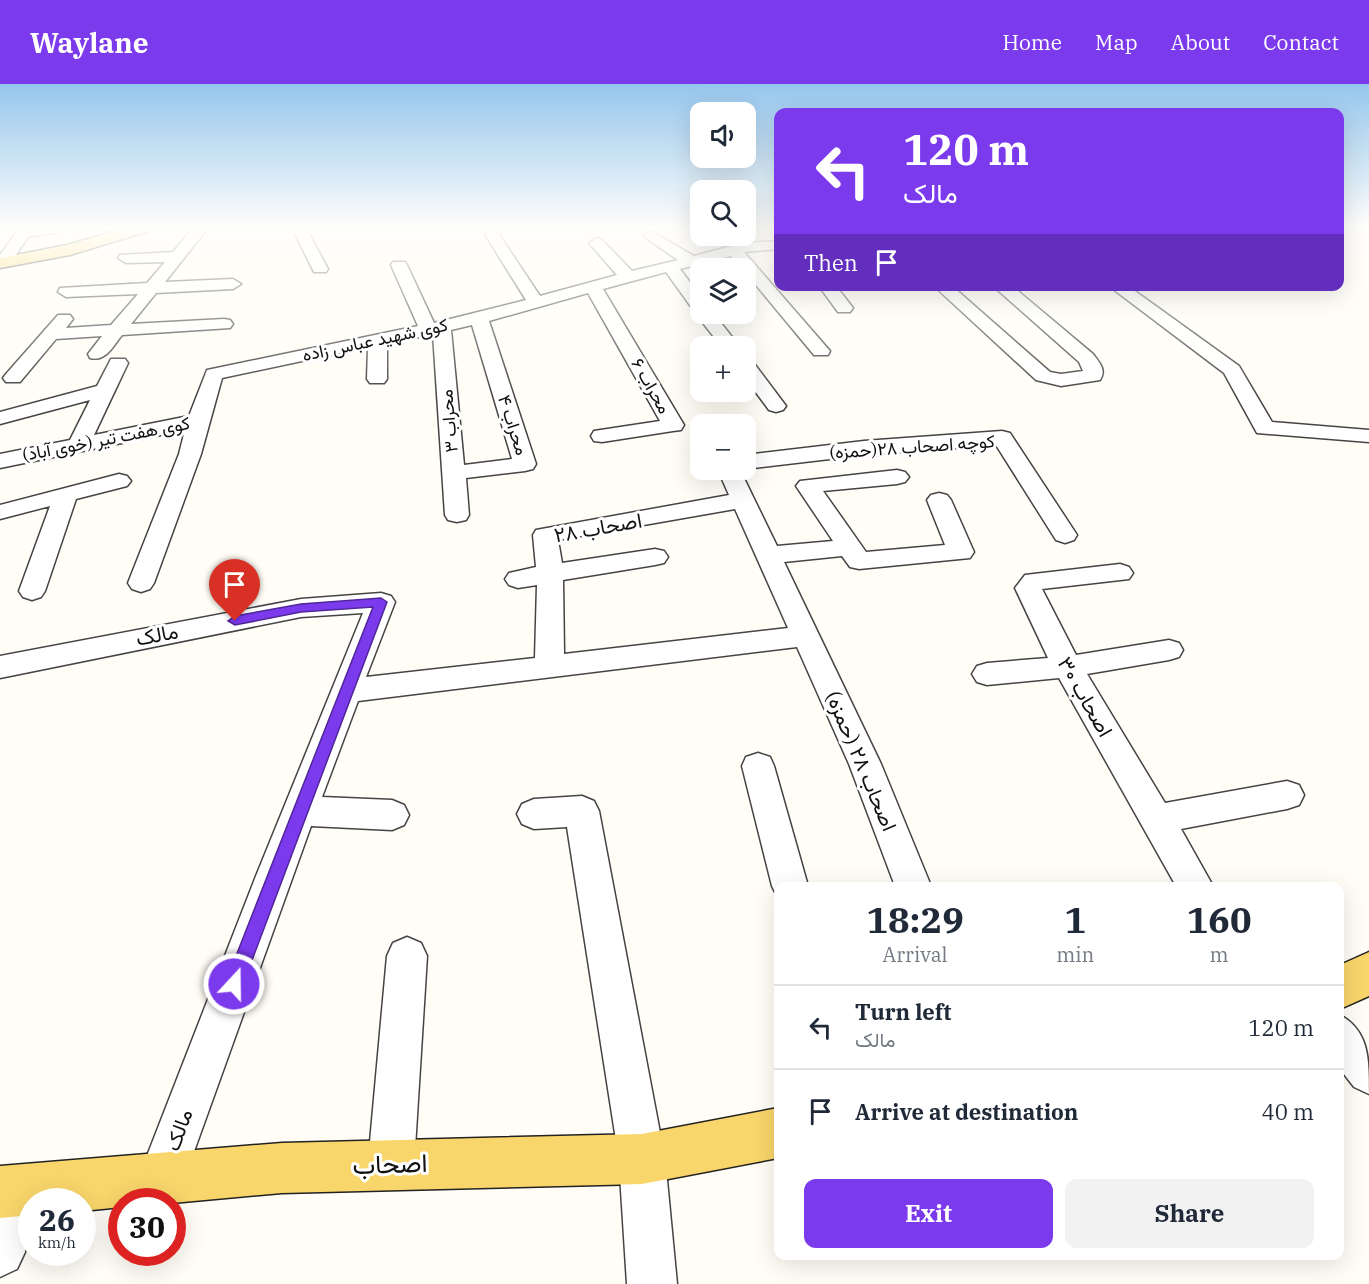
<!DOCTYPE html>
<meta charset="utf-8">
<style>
:root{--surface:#fff;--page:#f2f2f3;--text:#1f2937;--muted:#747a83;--line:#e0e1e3;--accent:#7c3aed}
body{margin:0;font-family:"IBM Plex Serif",Vazirmatn,serif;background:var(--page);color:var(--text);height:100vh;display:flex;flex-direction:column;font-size:22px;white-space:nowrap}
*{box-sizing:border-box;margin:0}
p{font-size:20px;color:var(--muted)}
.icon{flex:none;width:33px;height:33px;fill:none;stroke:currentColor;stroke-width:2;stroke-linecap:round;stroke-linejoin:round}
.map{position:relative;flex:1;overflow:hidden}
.side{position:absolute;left:774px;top:798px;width:570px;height:378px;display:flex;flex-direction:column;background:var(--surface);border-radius:12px;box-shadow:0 6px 24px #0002}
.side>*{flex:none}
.hud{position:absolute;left:774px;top:24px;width:570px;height:183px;border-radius:12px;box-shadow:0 6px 24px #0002;background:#7c3aed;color:#fff;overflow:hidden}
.buttons{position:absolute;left:690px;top:18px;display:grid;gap:12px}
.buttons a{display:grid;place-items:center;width:66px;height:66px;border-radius:12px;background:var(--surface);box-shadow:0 6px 24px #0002;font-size:30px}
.speed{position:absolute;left:18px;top:1104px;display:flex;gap:12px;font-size:30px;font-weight:700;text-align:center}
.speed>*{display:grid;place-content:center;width:78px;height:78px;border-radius:50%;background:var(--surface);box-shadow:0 6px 24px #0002;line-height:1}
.speed small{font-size:15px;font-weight:400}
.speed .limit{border:9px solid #d22;background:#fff;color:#111}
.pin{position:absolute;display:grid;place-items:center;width:51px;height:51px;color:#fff;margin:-62px -26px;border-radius:50% 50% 50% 0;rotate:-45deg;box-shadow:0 0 6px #0007}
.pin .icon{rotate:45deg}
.me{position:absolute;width:66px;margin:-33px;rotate:21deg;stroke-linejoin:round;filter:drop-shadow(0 0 4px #0008)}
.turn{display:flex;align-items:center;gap:21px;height:126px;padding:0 30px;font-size:27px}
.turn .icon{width:78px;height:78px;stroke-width:2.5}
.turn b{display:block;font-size:42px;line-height:51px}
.then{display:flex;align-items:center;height:57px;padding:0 30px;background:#0003;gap:12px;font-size:22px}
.eta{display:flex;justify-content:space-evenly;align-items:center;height:102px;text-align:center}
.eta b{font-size:36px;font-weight:800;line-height:42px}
.cta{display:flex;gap:12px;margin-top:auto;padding:12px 30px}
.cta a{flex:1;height:69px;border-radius:12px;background:var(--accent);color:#fff;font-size:24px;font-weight:800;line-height:69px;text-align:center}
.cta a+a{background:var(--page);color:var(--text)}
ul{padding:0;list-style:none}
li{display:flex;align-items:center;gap:18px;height:84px;padding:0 30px;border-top:2px solid var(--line)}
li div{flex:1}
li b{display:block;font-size:22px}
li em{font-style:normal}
header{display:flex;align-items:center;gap:36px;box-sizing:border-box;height:84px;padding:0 30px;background:var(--accent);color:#fff}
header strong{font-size:28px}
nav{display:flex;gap:33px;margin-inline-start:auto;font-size:21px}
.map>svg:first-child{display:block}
</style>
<header>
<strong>Waylane</strong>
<nav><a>Home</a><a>Map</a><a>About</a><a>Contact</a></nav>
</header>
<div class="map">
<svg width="1369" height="1200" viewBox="0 0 1369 1200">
<rect width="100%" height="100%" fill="#fffdf5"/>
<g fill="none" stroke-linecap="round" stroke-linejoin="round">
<defs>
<path id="minor" d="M27 144 61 145 54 149 28 153 9 181 0 182V171L18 146Z
M193 144H208L165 198 233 195 241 200 233 205 156 209 131 240 224 235 230 236 233 240 230 244 122 251C113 262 106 278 90 274L88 270 102 252 56 255 20 298H6L3 294 6 290 58 231H70L73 235 66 244 111 241 138 210 66 213 58 208 60 204 147 199 165 178 126 179 118 174 120 171 173 168Z
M292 144H306L328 185 326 188H314Z
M487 144H501L500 152 540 212 617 191 589 159 597 154 602 156 632 187 678 176 646 154 644 151 651 147 694 172 743 159 778 157V165L744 168 830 267 828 271H814L746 189V184H741L731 172 680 185 700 212V230H714L739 262H721L696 230 698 228 694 227 666 188 603 205 684 341 681 346 673 347 602 358 594 357 591 352 594 347 660 337 588 209 489 237 536 380 533 385 525 387 466 394 469 431 466 436 457 438 448 436 445 431 433 250 387 260V295L384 299H370L367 295 368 263 222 294 201 370 154 499 150 505 141 508 132 505 128 499 179 370 185 346 0 384V370L70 356 90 316 0 340V328L97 302 111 275H125L128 279 94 351 189 332 207 286 418 242 391 181 393 178H405L407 181 434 239 526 216 486 152ZM472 241 512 375 464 381 451 246Z
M819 202H836L853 224 850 228H838Z
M934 202H952L1050 288 1061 290 1083 287 1079 278 993 202H1012L1093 270C1099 278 1107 286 1100 296L1061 302 1036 296Z
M1109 202H1128L1239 282 1272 338 1369 346V358L1257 349 1224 289Z
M746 276 753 278 786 322 783 326 776 328 769 326 746 295Z
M1002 347 1010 349 1077 451 1074 456 1065 459 1056 456 996 361 864 371 746 385V371L864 357Z
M718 386H740L777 462 833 457 796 402 800 397 897 386 905 388 909 393 905 398 897 400 823 407 866 468 945 461 927 416 931 411 939 409 947 411 951 416 974 468 970 474 859 485 850 483 842 472 784 478 881 680 931 802H895L849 680 797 563 358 617 322 713 392 716 404 721 409 731 404 741 392 746 311 742 178 1112 163 1118 144 1112 138 1095 256 792 363 529 301 533 0 594V572L301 515 381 509 391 512 395 518 366 593 535 574 537 501 518 504 509 501 505 495 509 489 536 483 533 451 536 446 729 411ZM735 425 788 544 564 570 563 496 655 481 664 479 668 473 664 467 655 465 562 479 558 456Z
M119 390 127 392 131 397 127 402 76 415 45 507 41 513 32 516 23 513 19 507 50 422 0 435V421Z
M1120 480 1129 483 1133 489 1129 495 1042 505 1076 571 1169 556 1179 559 1183 566 1179 573 1169 576 1087 590 1165 719 1287 697 1299 701 1304 711 1299 721 1287 725 1181 745 1213 802H1176L1059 594 987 601 977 598 972 590 977 582 987 579 1048 574 1015 504 1025 491Z
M758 669 770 673 774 682 808 802H778V814L772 802 742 682 746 673Z
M582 712 594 717 599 727 665 1075 677 1200H627L619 1075 567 743 534 745 522 740 517 730 522 720 534 715Z
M407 853 421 859 427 872 414 1080 407 1096 391 1103 375 1096 368 1080 387 872 393 859Z
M1340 931C1369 947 1369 974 1369 1010L1354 1003 1340 985Z
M9 1084 26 1091 33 1108 25 1168 17 1185 0 1193V1088Z"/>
<path id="major" d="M126 144H151L149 147 70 171 0 184V174L67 161Z
M1369 868V912L1340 925V881Z
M778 1024V1074L642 1100 282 1109 172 1119 122 1118V1123L82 1127V1118H32V1131L0 1134V1082L282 1059 642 1050Z"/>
</defs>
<use href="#minor" stroke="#444" stroke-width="3"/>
<use href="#major" stroke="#222" stroke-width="3"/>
<use href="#minor" fill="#fff" fill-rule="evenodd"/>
<use href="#major" fill="#f9d66b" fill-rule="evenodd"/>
</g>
<linearGradient id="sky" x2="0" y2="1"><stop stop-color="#95c6ee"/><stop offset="0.46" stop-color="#fffefa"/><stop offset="1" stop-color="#fffefa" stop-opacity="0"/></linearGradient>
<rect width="1369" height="312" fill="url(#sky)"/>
<path fill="#7c3aed" stroke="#51269a" stroke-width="1.5" d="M381 514 387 518 243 900 240 906 234 909 227 906 225 900 373 523 301 528 235 541 228 537 235 532 301 520Z"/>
<g text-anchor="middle" stroke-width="6" stroke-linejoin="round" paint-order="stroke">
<g font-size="18" fill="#111" stroke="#fff">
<text transform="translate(375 256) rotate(-12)" y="6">کوی شهید عباس زاده</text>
<text transform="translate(651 302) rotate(60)" y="6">محراب ۶</text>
<text transform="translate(449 337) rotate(-95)" y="6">محراب ۳</text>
<text transform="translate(513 341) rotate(72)" y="6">محراب ۴</text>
<text transform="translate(106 355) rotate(-11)" y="6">کوی هفت تیر (خوی آباد)</text>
<text transform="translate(912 363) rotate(-4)" y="6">کوچه اصحاب ۲۸(حمزه)</text>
</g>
<g font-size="21" fill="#111" stroke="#fff">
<text transform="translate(598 444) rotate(-10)" y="7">اصحاب ۲۸</text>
<text transform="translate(157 551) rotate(-11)" y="7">مالک</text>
<text transform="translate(1085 613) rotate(60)" y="7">اصحاب ۳۰</text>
<text transform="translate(861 677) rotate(67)" y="7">اصحاب ۲۸ (حمزه)</text>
<text transform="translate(179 1046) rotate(-70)" y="7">مالک</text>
</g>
<g font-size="26" fill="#111" stroke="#fff">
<text transform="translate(390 1080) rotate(-2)" y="9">اصحاب</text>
</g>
</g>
</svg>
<div class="buttons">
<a><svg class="icon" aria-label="sound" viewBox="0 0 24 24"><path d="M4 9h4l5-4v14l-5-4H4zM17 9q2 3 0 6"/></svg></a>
<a><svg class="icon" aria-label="search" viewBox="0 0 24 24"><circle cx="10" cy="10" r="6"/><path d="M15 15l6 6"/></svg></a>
<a><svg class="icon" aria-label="layers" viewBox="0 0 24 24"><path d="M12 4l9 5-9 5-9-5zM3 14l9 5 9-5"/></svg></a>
<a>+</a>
<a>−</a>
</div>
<div class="speed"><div>26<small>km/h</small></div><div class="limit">30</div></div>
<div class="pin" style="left:235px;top:537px;background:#d93025"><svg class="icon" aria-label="arrive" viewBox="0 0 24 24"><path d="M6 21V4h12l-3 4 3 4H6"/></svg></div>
<svg class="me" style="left:234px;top:900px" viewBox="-20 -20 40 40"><circle r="17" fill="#7c3aed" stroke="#fff" stroke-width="3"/><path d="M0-11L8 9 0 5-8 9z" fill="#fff"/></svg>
<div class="hud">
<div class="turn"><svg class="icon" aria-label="left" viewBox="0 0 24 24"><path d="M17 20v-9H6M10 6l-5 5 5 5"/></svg><div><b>120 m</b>مالک</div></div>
<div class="then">Then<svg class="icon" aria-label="arrive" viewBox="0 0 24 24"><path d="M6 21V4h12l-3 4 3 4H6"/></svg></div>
</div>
<section class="side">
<div class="eta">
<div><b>18:29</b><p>Arrival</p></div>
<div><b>1</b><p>min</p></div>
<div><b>160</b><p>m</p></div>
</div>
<ul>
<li><svg class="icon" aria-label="left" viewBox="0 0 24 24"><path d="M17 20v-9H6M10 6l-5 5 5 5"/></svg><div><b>Turn left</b><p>مالک</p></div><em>120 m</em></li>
<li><svg class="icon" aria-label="arrive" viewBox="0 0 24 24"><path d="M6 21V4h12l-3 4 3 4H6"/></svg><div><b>Arrive at destination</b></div><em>40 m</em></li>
</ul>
<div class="cta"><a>Exit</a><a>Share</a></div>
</section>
</div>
